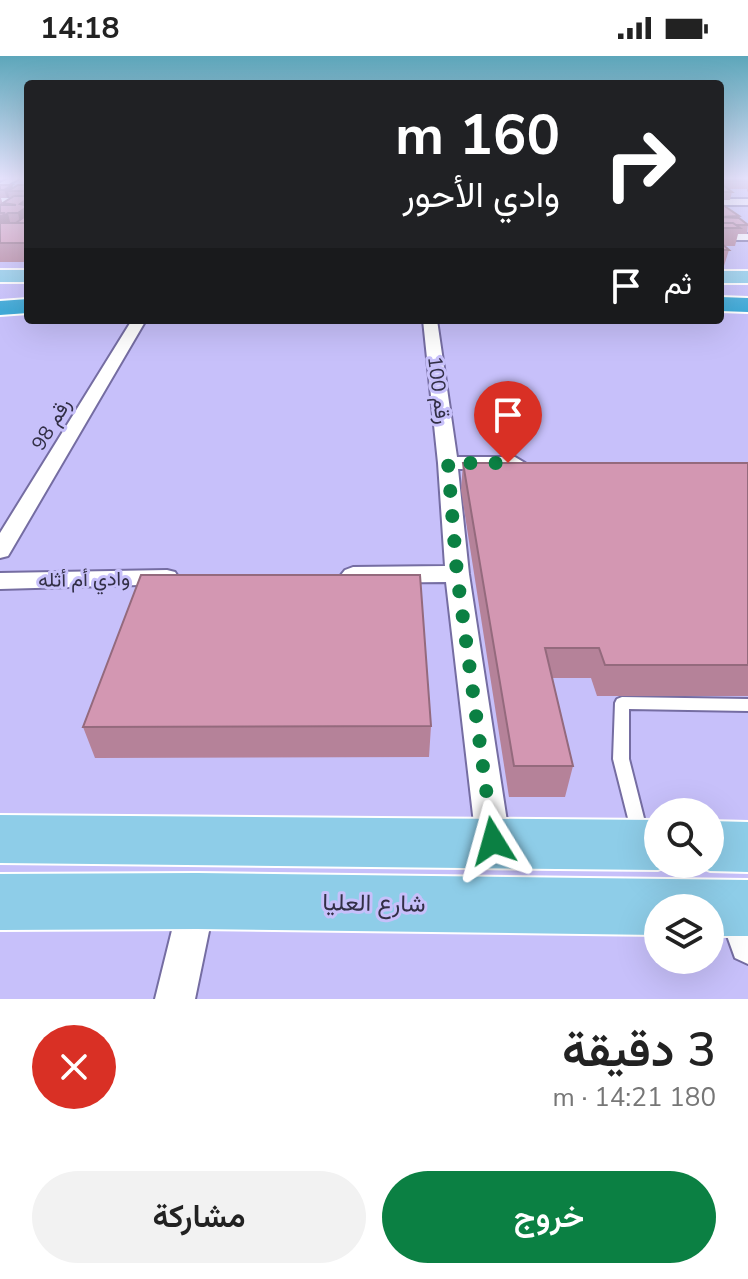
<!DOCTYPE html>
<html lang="ar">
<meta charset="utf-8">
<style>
:root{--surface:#fff;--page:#f2f2f2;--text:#222;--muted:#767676;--accent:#0b8043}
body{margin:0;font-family:"Nunito Sans",Vazirmatn,sans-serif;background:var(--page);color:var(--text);direction:rtl;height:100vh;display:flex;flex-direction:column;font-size:30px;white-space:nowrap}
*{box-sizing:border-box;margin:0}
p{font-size:26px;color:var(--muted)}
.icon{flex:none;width:44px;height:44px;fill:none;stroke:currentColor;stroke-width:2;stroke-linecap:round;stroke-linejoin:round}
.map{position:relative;height:943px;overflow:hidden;direction:ltr}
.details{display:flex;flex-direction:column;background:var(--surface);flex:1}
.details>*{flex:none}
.hud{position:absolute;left:24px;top:24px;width:700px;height:244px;border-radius:8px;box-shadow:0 8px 32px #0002;direction:rtl;background:#202124;color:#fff;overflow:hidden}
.controls{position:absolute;left:644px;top:742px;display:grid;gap:16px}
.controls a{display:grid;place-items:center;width:80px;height:80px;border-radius:50%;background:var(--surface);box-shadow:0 8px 32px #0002;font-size:40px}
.pin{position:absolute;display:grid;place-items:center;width:68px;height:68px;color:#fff;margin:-82px -34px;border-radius:50% 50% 50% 0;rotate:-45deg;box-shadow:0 0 8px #0007}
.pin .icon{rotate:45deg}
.me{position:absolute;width:88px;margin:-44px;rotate:352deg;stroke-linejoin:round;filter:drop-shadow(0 0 6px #0008)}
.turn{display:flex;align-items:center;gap:28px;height:168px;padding:0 32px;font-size:36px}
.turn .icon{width:104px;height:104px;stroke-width:2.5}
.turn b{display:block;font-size:56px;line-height:68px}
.then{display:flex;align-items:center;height:76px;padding:0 32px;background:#0003;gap:16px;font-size:30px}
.round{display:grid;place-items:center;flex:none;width:84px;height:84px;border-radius:42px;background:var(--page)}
.head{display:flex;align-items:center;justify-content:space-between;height:136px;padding:0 32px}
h1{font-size:48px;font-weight:600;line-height:60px}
.action{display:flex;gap:16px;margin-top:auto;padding:16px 32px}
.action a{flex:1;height:92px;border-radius:48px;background:var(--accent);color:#fff;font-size:32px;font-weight:600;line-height:92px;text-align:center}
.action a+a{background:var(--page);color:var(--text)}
.status{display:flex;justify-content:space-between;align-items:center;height:56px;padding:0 40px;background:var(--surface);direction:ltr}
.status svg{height:22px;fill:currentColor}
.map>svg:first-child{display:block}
</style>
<div class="status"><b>14:18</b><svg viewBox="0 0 49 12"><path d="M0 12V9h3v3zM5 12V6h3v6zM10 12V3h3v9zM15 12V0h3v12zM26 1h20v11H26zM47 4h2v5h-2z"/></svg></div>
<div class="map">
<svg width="748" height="943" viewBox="0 0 748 943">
<rect width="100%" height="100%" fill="#c7c0fa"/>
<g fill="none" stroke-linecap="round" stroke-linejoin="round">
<defs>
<path id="service" d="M622 641 748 643V655L629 653V703L648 778 646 784 640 786 634 784 632 778 613 703 615 647 617 643Z"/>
<path id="minor" d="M8 123H18L0 133V127Z
M0 142H28V148H0Z
M720 143H748V149H720Z
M720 178H748V184H720Z
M132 264H146L11 495 8 500 0 502V477Z
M423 264H437L457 401H515L525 407 515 413H458L469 518 510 785 505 796 493 801 481 796 476 785 446 526 353 527 345 524 341 519 345 514 353 511 445 510 438 407Z
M167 514 175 516 179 522 175 528 0 533V517Z
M197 828 210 833 215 846 195 943H155L179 846 184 833Z
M735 834 748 839V908L735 902 717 852 722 839Z"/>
<path id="primary" d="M0 214H28V226H0Z
M720 215H748V227H720Z
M0 759 658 764V808H673L658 814 0 807Z
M710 765 748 766V816L710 815 692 808H710Z
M197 817 748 824V880H710V852H658V879L197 873 0 874V818Z"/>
<path id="motorway" d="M720 241 748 242V256L720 255Z
M28 243V257L0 259V245Z"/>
</defs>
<use href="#service" stroke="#756da2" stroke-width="4"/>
<use href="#minor" stroke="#756da2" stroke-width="4"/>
<use href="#primary" stroke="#fff" stroke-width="4"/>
<use href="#motorway" stroke="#fff" stroke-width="4"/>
<use href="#service" fill="#fff" fill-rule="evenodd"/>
<use href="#minor" fill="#fff" fill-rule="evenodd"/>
<use href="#primary" fill="#8ecde8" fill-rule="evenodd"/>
<use href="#motorway" fill="#42abd8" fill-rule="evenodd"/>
</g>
<path fill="#b58299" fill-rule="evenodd" d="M720 123H748V136L747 135V133H728L732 136 730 144H720Z
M0 129H12L13 132 28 129V206H0ZM9 141 10 143 3 147 4 149H3L1 142H7Z
M720 147 748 168 747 178H738L735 190H725L729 194 723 213H720Z
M463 407H748V640H597L591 622H552L573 710 565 741H509L461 434Z
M431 670 429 701 95 702 83 671Z"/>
<path fill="#946a7d" d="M12 129 14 135H8L9 141 7 142 4 134Z
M28 134V160L20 166 18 157 20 148 28 143 26 135Z
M8 157 10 166 0 173V162Z"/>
<path fill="#d397b2" stroke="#946a7d" stroke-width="2" d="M720 123H748V125H720Z
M0 129H12L4 134H0Z
M18 129H28V134L26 135H8Z
M720 129H723L732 136H720Z
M14 140H28V142L20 148 28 150 18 157H8L0 162V160H3L4 157H0V149H16L3 147Z
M720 147 739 160 720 161Z
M28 158V167H16Z
M720 161 739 162 748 169H736L733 167H720Z
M0 167H28V187H0Z
M720 167H733L740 172H720Z
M720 186 729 194H720Z
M463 407H748V609H605L599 592H545L573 710H514Z
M141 519H420L431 670 83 671Z"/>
<linearGradient id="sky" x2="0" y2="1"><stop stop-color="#5da6ba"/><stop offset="0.48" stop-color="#e6e3fd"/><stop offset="1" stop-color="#e6e3fd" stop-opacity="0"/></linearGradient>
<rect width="748" height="255" fill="url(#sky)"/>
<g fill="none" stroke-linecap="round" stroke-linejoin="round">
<path stroke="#0b8043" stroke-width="14" stroke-dasharray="0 25.2" d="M493 785 457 518 448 407H508"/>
</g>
<g text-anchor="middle" stroke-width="6" stroke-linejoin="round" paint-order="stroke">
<g font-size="20" fill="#322f46" stroke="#c7c0fa">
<text transform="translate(439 334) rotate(83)" y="7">رقم 100</text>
<text transform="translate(51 368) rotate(-59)" y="7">رقم 98</text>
<text transform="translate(84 523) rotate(-1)" y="7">وادي أم أثله</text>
</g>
<g font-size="24" fill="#322f46" stroke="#c7c0fa">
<text transform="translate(374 847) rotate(1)" y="8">شارع العليا</text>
</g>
</g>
</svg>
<div class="controls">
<a><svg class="icon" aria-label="search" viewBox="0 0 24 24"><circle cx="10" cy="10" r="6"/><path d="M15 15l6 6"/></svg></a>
<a><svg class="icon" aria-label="layers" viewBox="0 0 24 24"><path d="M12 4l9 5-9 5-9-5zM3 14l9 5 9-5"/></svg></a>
</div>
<div class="pin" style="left:508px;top:407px;background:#d93025"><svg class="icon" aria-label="arrive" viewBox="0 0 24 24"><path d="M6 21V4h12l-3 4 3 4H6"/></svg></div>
<svg class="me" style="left:493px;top:785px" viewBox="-20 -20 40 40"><path d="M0-17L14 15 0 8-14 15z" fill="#0b8043" stroke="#fff" stroke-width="4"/></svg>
<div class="hud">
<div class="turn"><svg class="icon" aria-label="right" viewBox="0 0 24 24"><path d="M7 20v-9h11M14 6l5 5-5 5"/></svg><div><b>160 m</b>وادي الأحور</div></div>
<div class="then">ثم<svg class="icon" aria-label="arrive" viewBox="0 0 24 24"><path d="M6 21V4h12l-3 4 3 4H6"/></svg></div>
</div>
</div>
<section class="details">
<div class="head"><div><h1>3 دقيقة</h1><p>180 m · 14:21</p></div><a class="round" style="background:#d93025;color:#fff"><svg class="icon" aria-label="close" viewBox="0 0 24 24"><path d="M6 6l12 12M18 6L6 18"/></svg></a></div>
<div class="action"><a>خروج</a><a>مشاركة</a></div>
</section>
